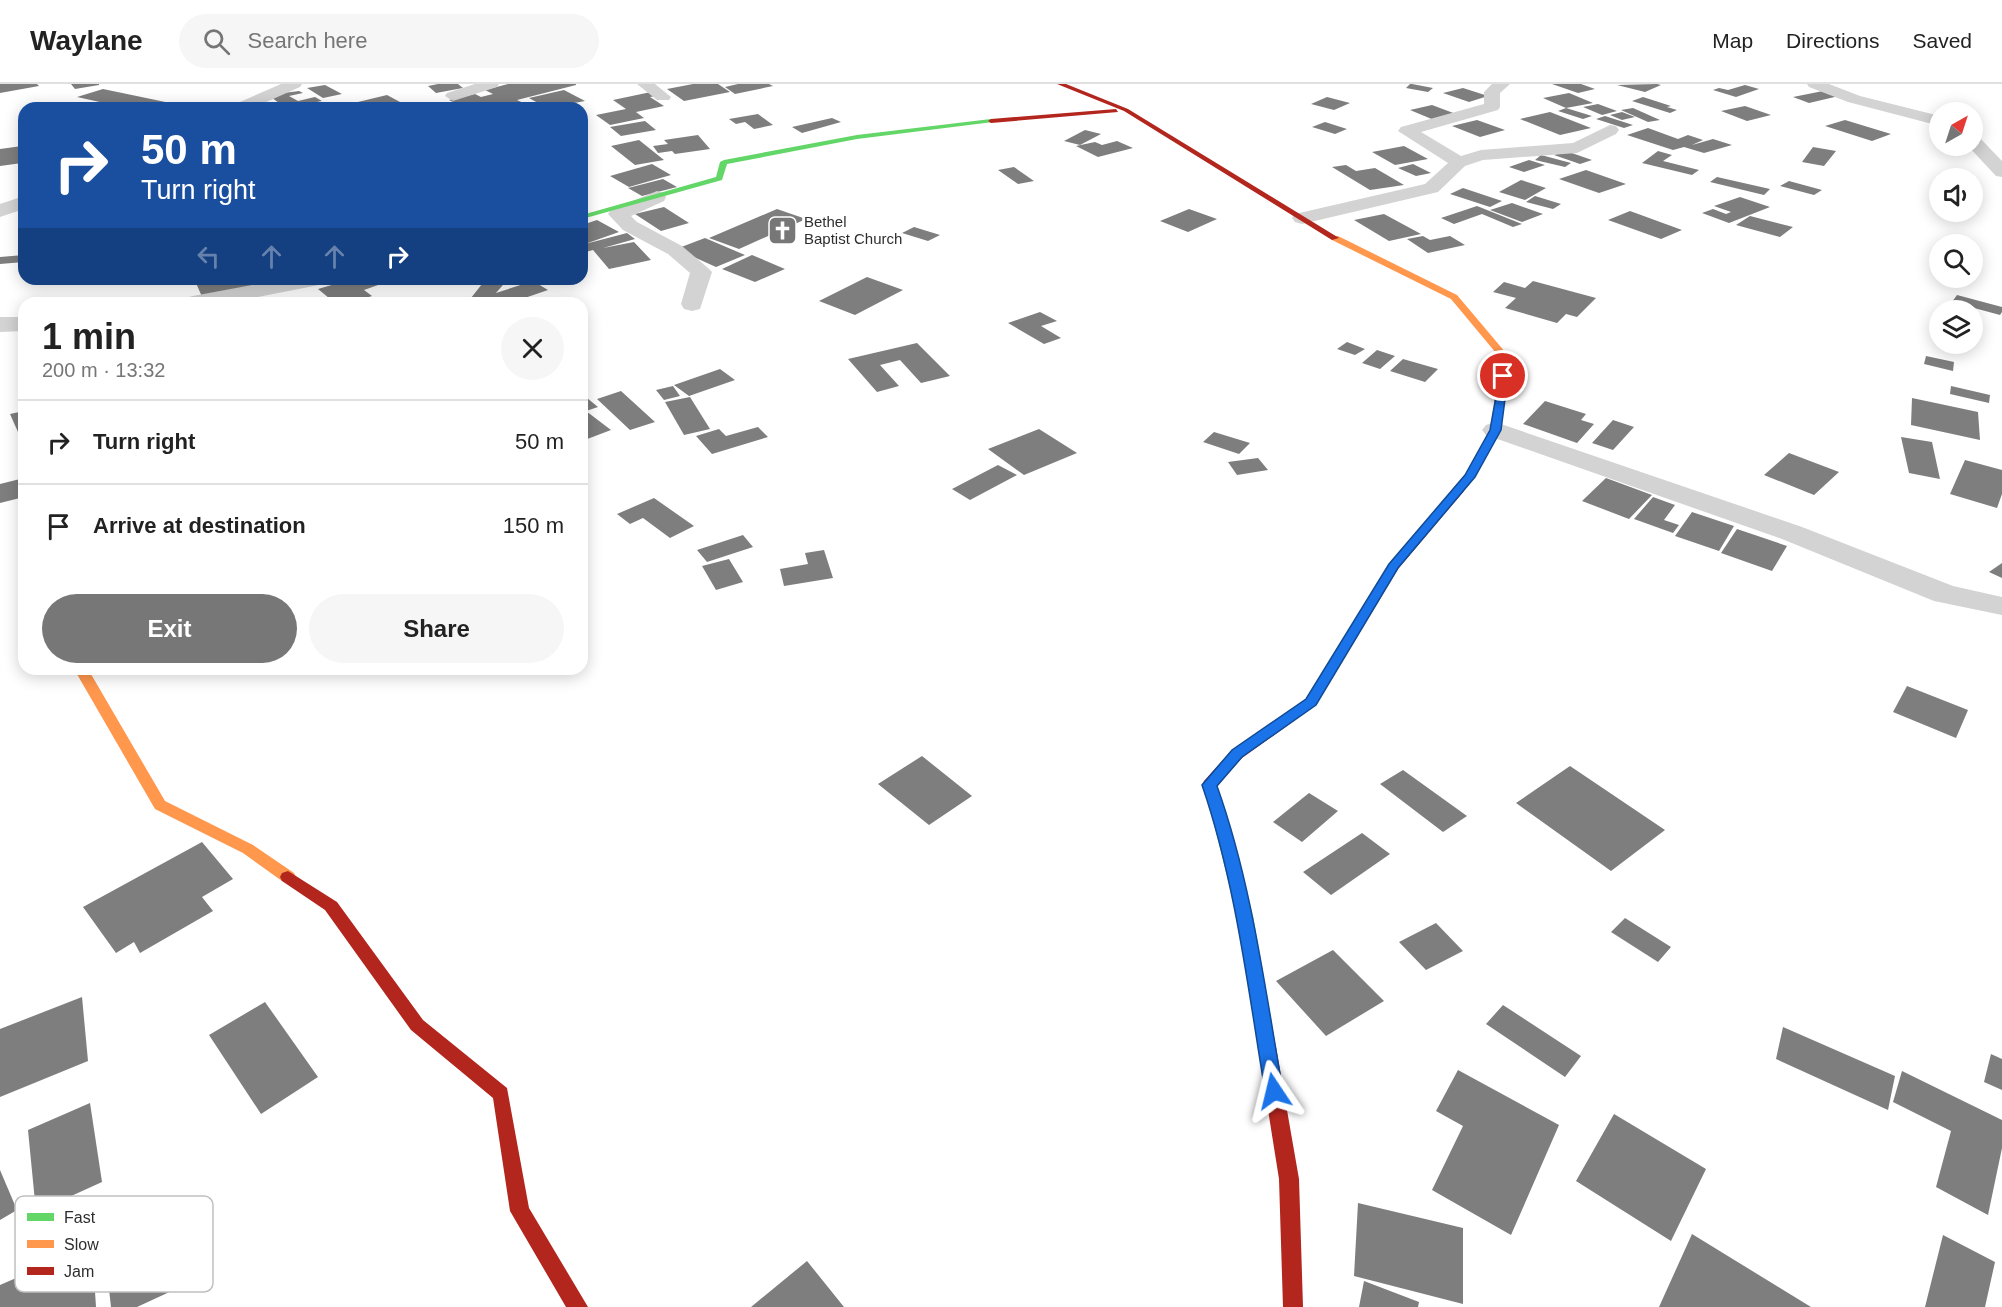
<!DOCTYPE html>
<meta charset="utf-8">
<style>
:root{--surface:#fff;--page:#f6f6f6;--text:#222;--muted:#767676;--line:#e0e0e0;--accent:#777}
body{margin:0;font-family:Helvetica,sans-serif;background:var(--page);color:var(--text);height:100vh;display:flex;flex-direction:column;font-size:22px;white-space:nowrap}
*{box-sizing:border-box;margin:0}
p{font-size:20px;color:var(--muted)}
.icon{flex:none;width:33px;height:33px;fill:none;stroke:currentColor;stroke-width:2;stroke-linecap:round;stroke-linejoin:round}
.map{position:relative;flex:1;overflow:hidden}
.drawer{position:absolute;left:18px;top:213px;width:570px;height:378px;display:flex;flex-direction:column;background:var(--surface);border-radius:18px;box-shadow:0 3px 15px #0003}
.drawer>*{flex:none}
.banner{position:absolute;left:18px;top:18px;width:570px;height:183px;border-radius:18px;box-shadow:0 3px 15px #0003;background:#1a4fa0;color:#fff;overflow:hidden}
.needle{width:39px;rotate:39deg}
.buttons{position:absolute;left:1929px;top:18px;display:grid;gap:12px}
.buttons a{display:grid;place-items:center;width:54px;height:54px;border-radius:50%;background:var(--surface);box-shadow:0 3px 15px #0003;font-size:30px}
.pin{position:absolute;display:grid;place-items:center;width:51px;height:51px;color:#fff;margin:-26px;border:3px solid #fff;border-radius:50%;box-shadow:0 2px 6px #0007}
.me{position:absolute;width:66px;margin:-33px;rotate:350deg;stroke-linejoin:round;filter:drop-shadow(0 0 4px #0008)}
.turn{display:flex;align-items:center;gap:21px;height:126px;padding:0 24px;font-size:27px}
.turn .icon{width:78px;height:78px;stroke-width:2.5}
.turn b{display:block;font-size:42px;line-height:51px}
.lanes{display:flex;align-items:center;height:57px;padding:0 24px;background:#0003;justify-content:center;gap:30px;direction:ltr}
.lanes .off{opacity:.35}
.round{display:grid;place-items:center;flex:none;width:63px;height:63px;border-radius:32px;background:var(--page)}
.summary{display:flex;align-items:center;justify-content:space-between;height:102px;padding:0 24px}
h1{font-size:36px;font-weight:700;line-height:45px}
.primary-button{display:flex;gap:12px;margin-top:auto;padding:12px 24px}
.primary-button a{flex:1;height:69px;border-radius:36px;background:var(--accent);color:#fff;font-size:24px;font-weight:700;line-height:69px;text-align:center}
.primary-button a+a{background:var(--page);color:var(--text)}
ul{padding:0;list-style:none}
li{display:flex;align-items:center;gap:18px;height:84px;padding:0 24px;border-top:2px solid var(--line)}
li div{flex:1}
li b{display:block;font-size:22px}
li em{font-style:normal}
header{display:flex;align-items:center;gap:36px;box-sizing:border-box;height:84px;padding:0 30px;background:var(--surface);border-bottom:2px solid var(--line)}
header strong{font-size:28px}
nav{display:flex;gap:33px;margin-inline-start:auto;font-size:21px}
.search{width:420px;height:54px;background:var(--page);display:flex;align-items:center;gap:15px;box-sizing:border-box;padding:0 21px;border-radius:33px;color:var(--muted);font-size:22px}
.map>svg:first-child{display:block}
</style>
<header>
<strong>Waylane</strong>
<div class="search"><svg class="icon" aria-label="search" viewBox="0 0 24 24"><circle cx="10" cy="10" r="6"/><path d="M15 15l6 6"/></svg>Search here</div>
<nav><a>Map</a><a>Directions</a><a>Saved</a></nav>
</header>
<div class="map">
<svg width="2002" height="1223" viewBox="0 0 2002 1223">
<rect width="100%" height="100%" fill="#fff"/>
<path fill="#7e7e7e" d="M0 0H37L39 2 0 9Z
M71 0H99V1L75 5Z
M438 0H458L463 4 436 9 428 2Z
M508 0H576V1L517 16 534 24H499L495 22 465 24 449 16 475 10 481 13 493 10 485 6Z
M693 0H718L730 8 684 17 667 5Z
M738 0H769L773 2 735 10 725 3Z
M1410 0H1412L1433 4 1428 8 1406 4Z
M1552 0H1581L1595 5 1578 9Z
M1657 0 1661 1 1645 8 1617 1Z
M325 1 342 10 323 14 307 4Z
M1745 1 1759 5 1736 13 1713 6 1719 4 1728 6Z
M1463 4 1488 12 1469 18 1443 9Z
M103 5 175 20 165 24H127L77 13Z
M564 6 585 17 547 24 529 14Z
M299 7 303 9 289 12 298 17 315 13 322 17 286 24 268 11Z
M1823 7 1839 12 1809 19 1793 13Z
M651 8 656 12 650 13 664 22 636 28 644 34 610 41 596 31 626 25 613 16Z
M1569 9 1593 19 1566 24 1543 14Z
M387 11 400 18 372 24H333Z
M1327 13 1350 19 1334 26 1311 20Z
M1643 13 1671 22 1667 23 1677 26 1670 29 1632 17Z
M1598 20 1617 27 1602 31 1583 23Z
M1432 21 1456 30 1434 36 1410 26Z
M1745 22 1771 31 1747 37 1721 27Z
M1566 24 1592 32 1583 35 1558 27Z
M1633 24 1660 36 1648 38 1621 26Z
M1550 28 1591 44 1560 51 1520 35Z
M1622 28 1635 33 1622 36 1610 31Z
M758 30 773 41 754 45 745 38 736 40 729 35Z
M1605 32 1633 41 1624 44 1596 35Z
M832 34 841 38 802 49 792 43Z
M1477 36 1505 46 1480 53 1452 42Z
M1845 36 1891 50 1872 57 1825 42Z
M645 37 656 46 621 52 610 43Z
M1325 38 1347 45 1335 50 1312 43Z
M1648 44 1678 55 1688 51 1703 56 1692 61 1713 55 1732 61 1704 69 1684 63 1673 66 1627 51Z
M1085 46 1101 50 1080 61 1064 57Z
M698 51 710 65 675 70 672 67 658 69 653 62 668 60 664 56Z
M639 56 664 76 635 81 611 62Z
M1117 57 1133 64 1098 73 1076 62 1095 58 1102 61Z
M22 62V79L0 82V65Z
M1404 62 1428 75 1395 81 1372 68Z
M1813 63 1836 67 1824 82 1802 78Z
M1566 67 1592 76 1580 80 1554 71Z
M1658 67 1672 71 1663 77 1699 86 1692 91 1642 79Z
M1541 71 1571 79 1565 83 1535 76Z
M1529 76 1545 81 1524 88 1509 83Z
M652 80 671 91 629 103 610 92Z
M1413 80 1431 89 1416 92 1398 84Z
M1346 81 1356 87 1375 84 1404 101 1370 106 1332 83Z
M1014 83 1034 97 1018 100 998 86Z
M1586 86 1626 100 1599 109 1559 95Z
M1717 93 1770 105 1764 111 1710 98Z
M663 95 677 103 642 112 628 104Z
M1521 96 1546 104 1525 116 1499 108Z
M1789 97 1822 106 1814 111 1780 102Z
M1463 104 1502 117 1490 123 1450 110Z
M1535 112 1561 120 1553 125 1526 118Z
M1740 113 1770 123 1729 139 1702 129 1713 125 1726 130 1731 128 1714 122Z
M1512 119 1543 130 1522 138 1490 126Z
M1477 122 1522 140 1513 143 1482 130 1454 140 1441 134Z
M664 123 689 139 661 147 635 130Z
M777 125 806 135 739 165 709 154Z
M1189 125 1217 135 1188 148 1160 137Z
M1630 127 1682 146 1661 155 1608 136Z
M1384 130 1421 150 1389 157 1354 136Z
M1750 132 1793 143 1780 153 1736 141Z
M597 136 619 148 585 160 627 149 635 155 603 164 634 158 651 176 609 185 593 166 582 169V141Z
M914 143 940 151 928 157 902 149Z
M1423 152 1430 156 1450 152 1465 161 1428 169 1407 155Z
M705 154 745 171 716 183 676 165Z
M24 171V178L0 180V173Z
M752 171 785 185 755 198 722 185Z
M867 193 903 206 855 231 819 217Z
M130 195H155V196L129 200Z
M215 195H260L263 202 203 215 196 199Z
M352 195H369L378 201 364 206 372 212 351 219H335L318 205Z
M486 195H508L496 209 533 197 548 206 510 219H467Z
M1533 197 1596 214 1577 233 1566 230 1557 239 1505 224 1516 214 1493 208 1504 198 1525 204Z
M1957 211 2002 223V228L2000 231 1952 218Z
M1040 228 1057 237 1041 242 1061 254 1044 260 1008 239Z
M1347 258 1365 265 1355 271 1337 265Z
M917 259 950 292 921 299 900 276 880 281 899 302 877 308 848 275Z
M1377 266 1395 272 1380 285 1362 279Z
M1926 272 1954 278 1953 287 1924 280Z
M1403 275 1438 285 1425 298 1390 287Z
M720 285 735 296 689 312 674 301Z
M673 302 680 312 664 316 656 306Z
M1951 302 1990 311 1989 319 1950 310Z
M621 307 655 338 630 346 597 315Z
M690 313 710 345 684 351 665 318Z
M587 314 598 323 586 327 611 346 582 357V316Z
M1912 314 1978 328 1980 356 1911 341Z
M1545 317 1586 330 1581 336 1594 340 1577 359 1523 340Z
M24 327V347L18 348 10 330Z
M1613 336 1634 343 1613 366 1592 359Z
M758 343 768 353 712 370 696 352 719 345 726 352Z
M1039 345 1077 369 1024 391 988 365Z
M1214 348 1250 359 1239 370 1203 358Z
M1901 353 1932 358 1940 395 1909 389Z
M1789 369 1839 388 1814 411 1764 391Z
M1258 374 1268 386 1237 391 1228 378Z
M1965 376 2002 386V410L1997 424 1950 410Z
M998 381 1017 391 970 416 952 405Z
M24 394V413L0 419V400Z
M1606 394 1652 411 1629 435 1582 417Z
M1653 413 1675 421 1664 436 1679 441 1673 449 1634 435Z
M654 414 694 442 670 454 643 434 630 440 617 430Z
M1692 428 1734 442 1719 467 1675 452Z
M1737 445 1787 462 1772 487 1721 469Z
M743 451 753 463 707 478 697 466Z
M824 466 833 494 784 502 780 485 808 480 805 469Z
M729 475 743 498 716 506 702 482Z
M2002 479V494L1989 488Z
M1907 602 1968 626 1956 654 1893 628Z
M922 672 972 712 929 741 878 700Z
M1570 682 1665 746 1611 787 1516 719Z
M1403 686 1467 732 1443 748 1380 700Z
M1309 709 1338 727 1302 758 1273 738Z
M1362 749 1390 770 1331 811 1303 788Z
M202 758 233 795 202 813 213 827 140 869 134 858 116 869 83 823Z
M1625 834 1671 863 1658 878 1611 848Z
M1436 839 1463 867 1426 886 1399 858Z
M1333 866 1384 917 1326 952 1276 897Z
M82 913 88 977 0 1013V945Z
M265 918 318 993 261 1030 209 951Z
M1503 921 1581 972 1565 993 1486 940Z
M1783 943 1895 992 1888 1026 1776 975Z
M1991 970 2002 975V1006L1984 998Z
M1458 986 1559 1041 1511 1151 1432 1106 1463 1042 1436 1027Z
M1902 987 2002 1036V1064L1988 1131 1936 1103 1951 1047 1893 1018Z
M90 1019 102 1098 36 1128 28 1046Z
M1614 1030 1706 1085 1671 1157 1576 1097Z
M0 1086 17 1126 0 1136Z
M1358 1119 1463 1144V1220L1354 1192Z
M164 1124 176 1205 137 1223H111L103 1152Z
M1692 1150 1811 1223H1659Z
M1943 1151 1995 1178 1985 1223H1925Z
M92 1161 96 1223H0V1201Z
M807 1177 844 1223H751Z
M1364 1197 1419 1218 1418 1223H1359Z"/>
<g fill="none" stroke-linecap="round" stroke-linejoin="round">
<path fill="#d3d3d3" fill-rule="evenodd" d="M281 0H302L300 3 253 24H231L233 21Z
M475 0H499L497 3 453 17 445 12 447 9Z
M637 0H655L671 13 669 16H657Z
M1492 0H1510L1500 9V23L1498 26 1421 48 1461 72 1481 66 1573 59 1610 41 1616 42 1619 46 1616 50 1577 69 1483 76 1465 82 1438 108 1302 140 1295 138 1292 134 1295 130 1425 100 1448 79 1398 47 1401 43 1412 40 1484 20V8Z
M1807 0H1829L1860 12 1940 32V42L1848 18 1809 3Z
M1972 51 1978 52 2002 77V93L1996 92 1968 62H1972Z
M657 107 664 109 666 113 664 117 631 132 637 138 682 162 708 184 712 188 700 225 692 227 684 225 681 220 690 189 668 170 623 146 608 130 611 126Z
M24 112V125L0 133V120Z
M285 195H330L327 200 319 201 227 219H182L185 214 193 212Z
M0 233H24V247L0 248Z
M1495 338 1802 443 1953 502 2002 513V531L1934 517 1782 455 1486 351 1482 346 1486 341Z"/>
<path fill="#63d668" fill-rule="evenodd" d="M991 35 993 38 857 55 727 80 722 96 582 135V131L716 93 720 78 724 76 857 51Z
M1217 719 1222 720 1224 724 1253 832 1276 963 1273 968 1267 971 1261 968 1258 963 1237 832 1210 724 1212 720Z"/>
<path fill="#ff974d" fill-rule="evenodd" d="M1332 152H1338L1457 211 1511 275 1500 346 1475 393 1462 409H1454L1452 407 1465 392 1490 346 1501 275 1451 215 1332 156Z
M74 585H88L165 717 253 761 294 789 296 793 294 797 288 799 282 797 243 769 155 725Z"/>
<path fill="#b3261e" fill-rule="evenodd" d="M1057 0H1066L1128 25 1339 154 1332 156 1124 27Z
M1116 25 1118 28 991 39 988 37 991 35Z
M1458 404 1464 407 1398 485 1316 621 1242 674 1217 702 1224 724 1222 728H1212L1202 701 1204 697 1232 666 1306 615 1389 480 1454 405Z
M288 787 337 818 423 936 507 1004 529 1124 588 1223H566L510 1127 493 1014 411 946 325 826 282 797 280 793 282 789Z
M1267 955 1273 958 1276 963 1299 1095 1303 1223H1283L1279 1095 1258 963 1261 958Z"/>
</g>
<path fill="#1a73e8" stroke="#114b97" stroke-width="1.5" d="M1500 290 1508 292 1501 346 1475 393 1398 484 1316 621 1242 673 1217 702C1252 800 1265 905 1283 1007L1281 1013 1274 1015 1268 1013 1265 1007C1248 905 1236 800 1202 701L1232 666 1306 615 1389 480 1465 391 1490 346Z"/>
<defs>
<symbol id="church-square" viewBox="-11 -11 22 22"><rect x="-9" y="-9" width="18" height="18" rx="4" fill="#777" stroke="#fff"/><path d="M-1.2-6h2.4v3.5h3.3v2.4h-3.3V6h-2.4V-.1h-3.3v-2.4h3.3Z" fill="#fff"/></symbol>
</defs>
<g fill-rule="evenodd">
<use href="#church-square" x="766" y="130" width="33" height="33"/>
</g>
<g text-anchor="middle" stroke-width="6" stroke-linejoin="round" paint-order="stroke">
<g font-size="15" fill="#2e2e2e" stroke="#fff" text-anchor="start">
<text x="804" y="143">Bethel<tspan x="804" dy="17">Baptist Church</tspan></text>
</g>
</g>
<rect x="15" y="1112" width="198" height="96" rx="9" fill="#fff" stroke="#c0c0c0" stroke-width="1.5"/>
<rect x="27" y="1129" width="27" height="8" fill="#63d668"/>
<rect x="27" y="1156" width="27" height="8" fill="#ff974d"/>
<rect x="27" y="1183" width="27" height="8" fill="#b3261e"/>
<g font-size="16" fill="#2e2e2e">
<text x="64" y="1139">Fast</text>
<text x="64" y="1166">Slow</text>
<text x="64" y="1193">Jam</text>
</g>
</svg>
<div class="buttons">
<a><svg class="needle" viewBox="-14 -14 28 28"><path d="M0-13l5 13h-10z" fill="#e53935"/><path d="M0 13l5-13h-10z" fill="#767676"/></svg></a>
<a><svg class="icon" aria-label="sound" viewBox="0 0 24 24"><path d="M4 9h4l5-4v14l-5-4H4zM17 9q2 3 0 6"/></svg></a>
<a><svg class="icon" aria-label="search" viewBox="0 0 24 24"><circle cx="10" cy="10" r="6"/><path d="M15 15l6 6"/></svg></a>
<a><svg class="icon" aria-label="layers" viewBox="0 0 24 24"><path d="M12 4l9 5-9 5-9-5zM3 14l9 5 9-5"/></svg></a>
</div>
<div class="pin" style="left:1503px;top:292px;background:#d93025"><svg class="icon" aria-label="arrive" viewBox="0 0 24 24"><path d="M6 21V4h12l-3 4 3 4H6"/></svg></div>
<svg class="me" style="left:1274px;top:1007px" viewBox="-20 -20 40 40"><path d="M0-17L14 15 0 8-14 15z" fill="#1a73e8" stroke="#fff" stroke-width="4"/></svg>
<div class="banner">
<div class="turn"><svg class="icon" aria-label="right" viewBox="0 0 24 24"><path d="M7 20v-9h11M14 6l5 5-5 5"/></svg><div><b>50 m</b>Turn right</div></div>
<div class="lanes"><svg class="icon off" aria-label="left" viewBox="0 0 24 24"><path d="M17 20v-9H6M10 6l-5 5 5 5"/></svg><svg class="icon off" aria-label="ahead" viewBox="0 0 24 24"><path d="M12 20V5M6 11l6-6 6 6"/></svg><svg class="icon off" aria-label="ahead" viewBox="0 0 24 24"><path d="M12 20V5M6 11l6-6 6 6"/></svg><svg class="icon" aria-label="right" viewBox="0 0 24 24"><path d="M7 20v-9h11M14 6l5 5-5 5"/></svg></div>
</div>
<section class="drawer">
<div class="summary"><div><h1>1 min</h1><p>200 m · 13:32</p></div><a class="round"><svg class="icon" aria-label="close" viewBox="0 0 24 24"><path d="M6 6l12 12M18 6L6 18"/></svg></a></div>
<ul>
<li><svg class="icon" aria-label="right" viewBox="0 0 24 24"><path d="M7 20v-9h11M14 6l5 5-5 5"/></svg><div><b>Turn right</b></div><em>50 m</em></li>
<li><svg class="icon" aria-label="arrive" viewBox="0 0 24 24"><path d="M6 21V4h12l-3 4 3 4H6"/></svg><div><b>Arrive at destination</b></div><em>150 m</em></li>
</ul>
<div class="primary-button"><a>Exit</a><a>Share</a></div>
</section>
</div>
